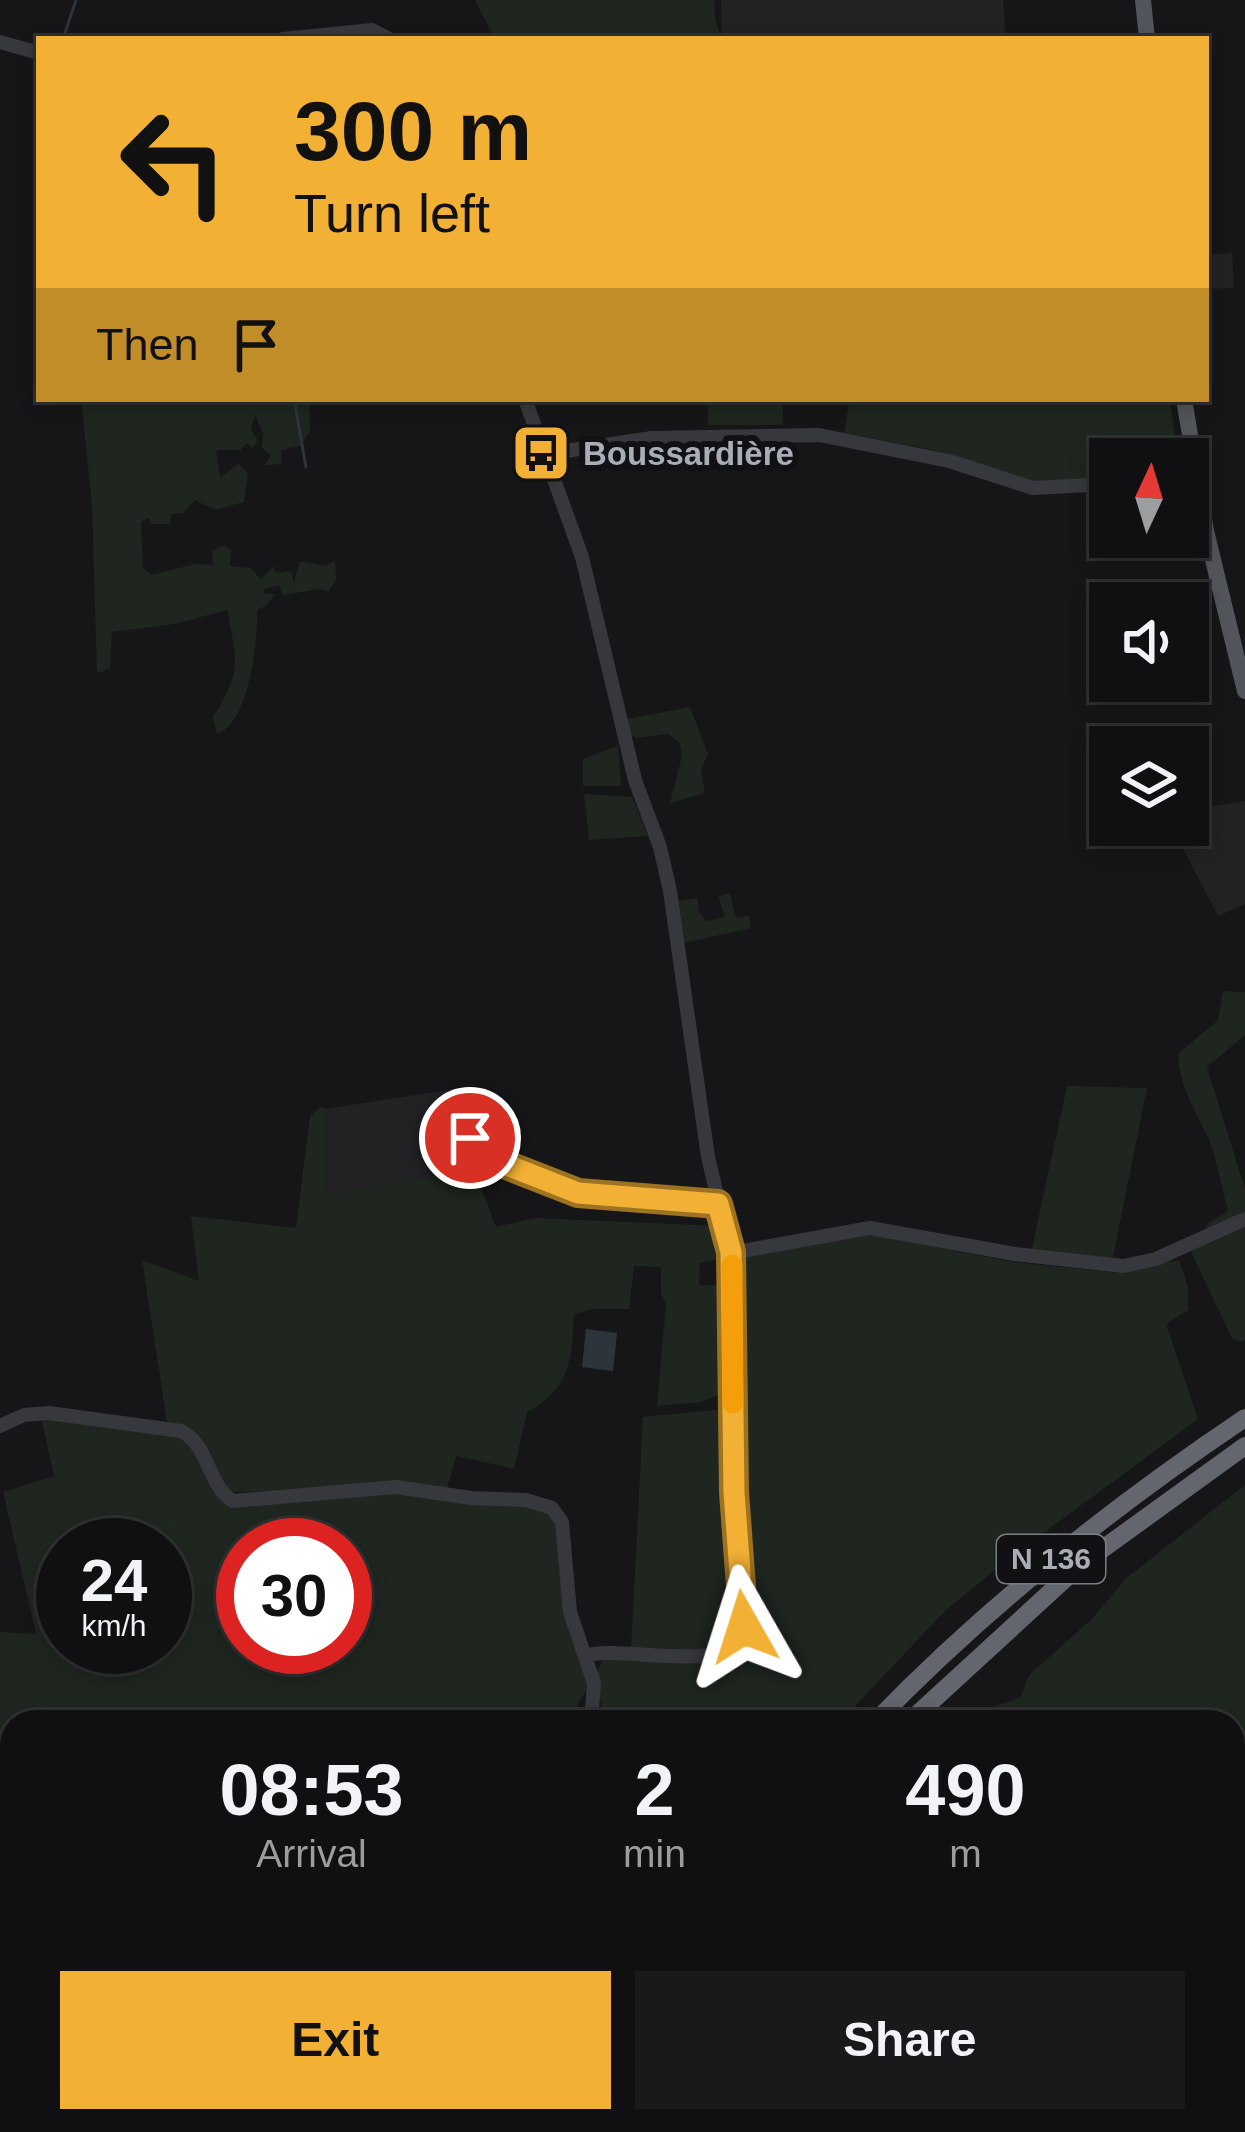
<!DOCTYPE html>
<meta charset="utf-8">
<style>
:root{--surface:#101012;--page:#19191b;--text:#f1f3f6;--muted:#9c9d9f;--line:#303032;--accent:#f2b134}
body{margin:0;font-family:Helvetica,sans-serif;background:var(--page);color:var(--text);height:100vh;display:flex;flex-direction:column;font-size:45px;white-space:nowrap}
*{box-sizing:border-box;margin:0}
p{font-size:39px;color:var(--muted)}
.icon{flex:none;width:66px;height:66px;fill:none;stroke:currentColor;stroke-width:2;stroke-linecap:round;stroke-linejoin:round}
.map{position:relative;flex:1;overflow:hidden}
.details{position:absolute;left:0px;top:1710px;width:1245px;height:423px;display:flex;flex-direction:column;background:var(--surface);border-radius:36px 36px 0 0;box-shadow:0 6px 18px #0003,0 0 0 3px var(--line)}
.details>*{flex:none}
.top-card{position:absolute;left:36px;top:36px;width:1173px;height:366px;border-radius:0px;box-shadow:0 6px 18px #0003,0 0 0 3px var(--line);background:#f2b134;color:#111;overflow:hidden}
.needle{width:78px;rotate:4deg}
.buttons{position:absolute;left:1089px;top:438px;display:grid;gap:24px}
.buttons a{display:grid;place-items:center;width:120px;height:120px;border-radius:0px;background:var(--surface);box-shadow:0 6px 18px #0003,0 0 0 3px var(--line);font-size:60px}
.speed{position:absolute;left:36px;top:1518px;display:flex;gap:24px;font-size:60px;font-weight:700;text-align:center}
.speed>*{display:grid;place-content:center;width:156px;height:156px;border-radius:50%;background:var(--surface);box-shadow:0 6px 18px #0003,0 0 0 3px var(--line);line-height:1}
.speed small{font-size:30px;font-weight:400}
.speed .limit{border:18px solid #d22;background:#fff;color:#111}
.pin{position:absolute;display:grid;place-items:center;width:102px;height:102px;color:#fff;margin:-51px;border:6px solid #fff;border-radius:50%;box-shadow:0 3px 12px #0007}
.me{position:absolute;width:132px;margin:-66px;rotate:354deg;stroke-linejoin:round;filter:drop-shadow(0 0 9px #0008)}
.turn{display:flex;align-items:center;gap:42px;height:252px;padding:0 60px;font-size:54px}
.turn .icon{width:156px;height:156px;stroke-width:2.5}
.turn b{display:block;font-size:84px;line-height:102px}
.then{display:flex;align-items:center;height:114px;padding:0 60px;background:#0003;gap:24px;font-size:45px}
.eta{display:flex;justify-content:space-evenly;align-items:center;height:204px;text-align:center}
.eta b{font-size:72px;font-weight:600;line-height:84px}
.button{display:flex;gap:24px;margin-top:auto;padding:24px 60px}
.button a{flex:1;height:138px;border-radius:0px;background:var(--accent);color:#111;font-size:48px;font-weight:600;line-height:138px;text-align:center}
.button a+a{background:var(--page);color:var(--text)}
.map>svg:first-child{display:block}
</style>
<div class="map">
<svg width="1245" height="2132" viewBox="0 0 1245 2132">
<rect width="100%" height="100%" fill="#161618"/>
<path fill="#222225" d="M721 0H1003L1006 39H722Z
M1232 253 1234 288 1206 289V255Z
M1245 801V904L1218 916 1171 825H1188V810Z
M459 1088 468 1154 491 1164 326 1197V1109Z"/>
<path fill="#1e261f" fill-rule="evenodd" d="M475 0H714L715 19 722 39H495Z
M81 399H309L310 432 300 446 281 450 282 464 265 465 271 455 262 448 263 433 255 415 251 430 258 440 253 448 246 443 241 450H216L220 477 239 464 248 473 244 502 215 510 195 500 183 513 171 514 170 524H151L148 518 141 522 143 568 151 575 195 564 213 565 212 551 224 545 231 550 230 566 250 568 261 579 274 566 276 573 291 571 294 582 300 561 325 566 335 561 336 580 329 591 320 589 283 595 279 585 264 589V594H275L266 606 257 610C258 641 249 724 217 734L213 717C242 672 237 661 227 610L175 624 112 632 110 669 97 673 92 505Z
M708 399H783V425H708Z
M850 399H1170L1178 459H1110V478L1047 485 934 450 844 433Z
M690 707 708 754 701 769 705 793 670 803 682 756 680 743 668 734 636 738 630 734 627 719Z
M618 746 621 786H583V759Z
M584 794 632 797 648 836 589 840Z
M730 893 736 918 749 916 751 928 684 943 678 901 697 898 699 912 706 921 725 917 718 897Z
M1223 991 1245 992V1035L1207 1067 1245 1189V1214L1205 1230 1208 1223 1228 1211C1221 1186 1217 1158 1207 1135 1194 1109 1179 1084 1178 1054L1218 1020Z
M1067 1086 1147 1088 1112 1262 1031 1253Z
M322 1106 326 1109V1196L457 1171 453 1140 467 1146 469 1154 501 1168 480 1185 496 1227 535 1218 719 1226 723 1259 700 1263 699 1285 726 1286 725 1392 701 1402 657 1406 666 1304 661 1293V1267L634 1266 629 1309H593L574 1314C572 1358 571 1389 527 1412L514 1469 456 1456 447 1489 226 1492C214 1460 205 1429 167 1422L142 1260 199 1281 191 1216 296 1228 310 1116Z
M1245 1222V1340L1239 1342 1232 1338 1190 1250Z
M872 1235 1014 1262 1118 1273 1179 1260 1188 1287V1310L1166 1324 1198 1419 1003 1563 944 1612 840 1722H597L602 1709 595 1675 607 1654C657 1657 708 1668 753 1643L743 1489 740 1258Z
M724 1409 731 1567 738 1625 733 1641 698 1652 631 1649 643 1417Z
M53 1419 176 1436 188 1442 221 1499C324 1495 459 1483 557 1516L589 1685 568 1722H12V1814L0 1789V1632L36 1634 3 1492 54 1476 42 1421ZM63 1545H165V1647H63ZM243 1545H345V1647H243Z
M1245 1485V2024L1233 2025V1722H986C991 1698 1006 1707 1021 1696L1029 1675 1094 1617 1125 1579Z
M647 2121H948L944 2132H639Z"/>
<path fill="#2c353c" d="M586 1329 617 1333 613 1371 582 1367Z"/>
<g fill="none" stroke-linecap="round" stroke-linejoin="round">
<path stroke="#2c353c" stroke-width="3" d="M63 39 76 0
M39 86 35 113 39 133
M294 399 306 467"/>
<path stroke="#37383d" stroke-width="14" d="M283 39 372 30 389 39
M0 42 39 53
M525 399 582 557 635 780 660 847 670 891 708 1157 731 1253 734 1492 742 1638C719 1673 626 1646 588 1655
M546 454 652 438 819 435 949 461 1033 488 1110 484
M470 1138 481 1155 568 1191 718 1205
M731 1253 870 1228 1015 1254 1123 1266 1156 1259 1245 1219
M0 1426 24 1415 49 1413 181 1431C210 1446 207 1485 233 1501L396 1487 471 1498 526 1500 552 1508 562 1522 570 1612 594 1683 592 1709 582 1722
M0 1801 12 1828
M1233 2024 1245 2022
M0 2039 12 2042
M30 2121V2132
M1018 2121 1040 2132
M210 2132 212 2121
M1206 2132V2121"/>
<path stroke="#53555c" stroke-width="16" d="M1143 0 1147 39
M1184 399 1206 531 1245 691"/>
<path stroke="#63666e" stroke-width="18" d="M875 1722C987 1606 1111 1508 1245 1418
M909 1722 1079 1566 1245 1446
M549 2132 557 2121
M581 2132 589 2121"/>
</g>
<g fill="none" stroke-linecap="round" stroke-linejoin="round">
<defs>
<path id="route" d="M470 1138 473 1148 481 1155 578 1193 718 1204 731 1252 734 1492 744 1627"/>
</defs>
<use href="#route" stroke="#9d7322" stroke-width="30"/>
<use href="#route" stroke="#f2b134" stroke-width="21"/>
<path stroke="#f59e0b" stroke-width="21" d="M732 1265 733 1403"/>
</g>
<defs>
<symbol id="bus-square" viewBox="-11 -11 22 22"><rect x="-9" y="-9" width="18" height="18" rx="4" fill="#f2b134" stroke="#111113"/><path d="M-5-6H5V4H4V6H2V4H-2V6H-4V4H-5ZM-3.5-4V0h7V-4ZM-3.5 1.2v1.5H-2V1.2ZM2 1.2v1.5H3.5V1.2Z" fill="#111"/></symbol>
</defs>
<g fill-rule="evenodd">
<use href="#bus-square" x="508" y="420" width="66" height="66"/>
</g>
<g text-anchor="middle" stroke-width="12" stroke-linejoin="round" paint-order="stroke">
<rect fill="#111113" stroke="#7b7e86" stroke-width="3" x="997" y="1535" width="108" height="48" rx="9"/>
<g font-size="30" font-weight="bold" fill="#a8adb8">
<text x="1051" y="1569">N 136</text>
</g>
<g font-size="33" font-weight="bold" fill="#a8adb8" stroke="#111113" text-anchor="start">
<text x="583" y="465">Boussardière</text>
</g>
</g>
</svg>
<div class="buttons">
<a><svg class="needle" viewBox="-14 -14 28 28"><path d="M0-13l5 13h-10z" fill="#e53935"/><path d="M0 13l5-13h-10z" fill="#9c9d9f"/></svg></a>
<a><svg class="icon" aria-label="sound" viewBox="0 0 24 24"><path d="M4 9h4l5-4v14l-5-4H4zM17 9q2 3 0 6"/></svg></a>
<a><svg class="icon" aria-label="layers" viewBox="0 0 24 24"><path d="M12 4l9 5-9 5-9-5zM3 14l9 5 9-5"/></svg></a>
</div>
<div class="speed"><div>24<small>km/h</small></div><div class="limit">30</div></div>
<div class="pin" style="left:470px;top:1138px;background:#d93025"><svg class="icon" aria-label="arrive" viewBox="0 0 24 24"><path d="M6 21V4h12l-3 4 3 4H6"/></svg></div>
<svg class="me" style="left:744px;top:1627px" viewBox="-20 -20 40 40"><path d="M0-17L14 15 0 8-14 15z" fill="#f2b134" stroke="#fff" stroke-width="4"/></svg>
<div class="top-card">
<div class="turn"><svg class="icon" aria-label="left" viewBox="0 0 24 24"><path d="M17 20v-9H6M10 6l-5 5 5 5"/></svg><div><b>300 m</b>Turn left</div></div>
<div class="then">Then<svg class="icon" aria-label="arrive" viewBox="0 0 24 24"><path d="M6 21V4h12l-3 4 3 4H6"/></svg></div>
</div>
<section class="details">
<div class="eta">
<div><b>08:53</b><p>Arrival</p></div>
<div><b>2</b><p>min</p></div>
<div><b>490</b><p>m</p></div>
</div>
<div class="button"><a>Exit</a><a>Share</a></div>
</section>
</div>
